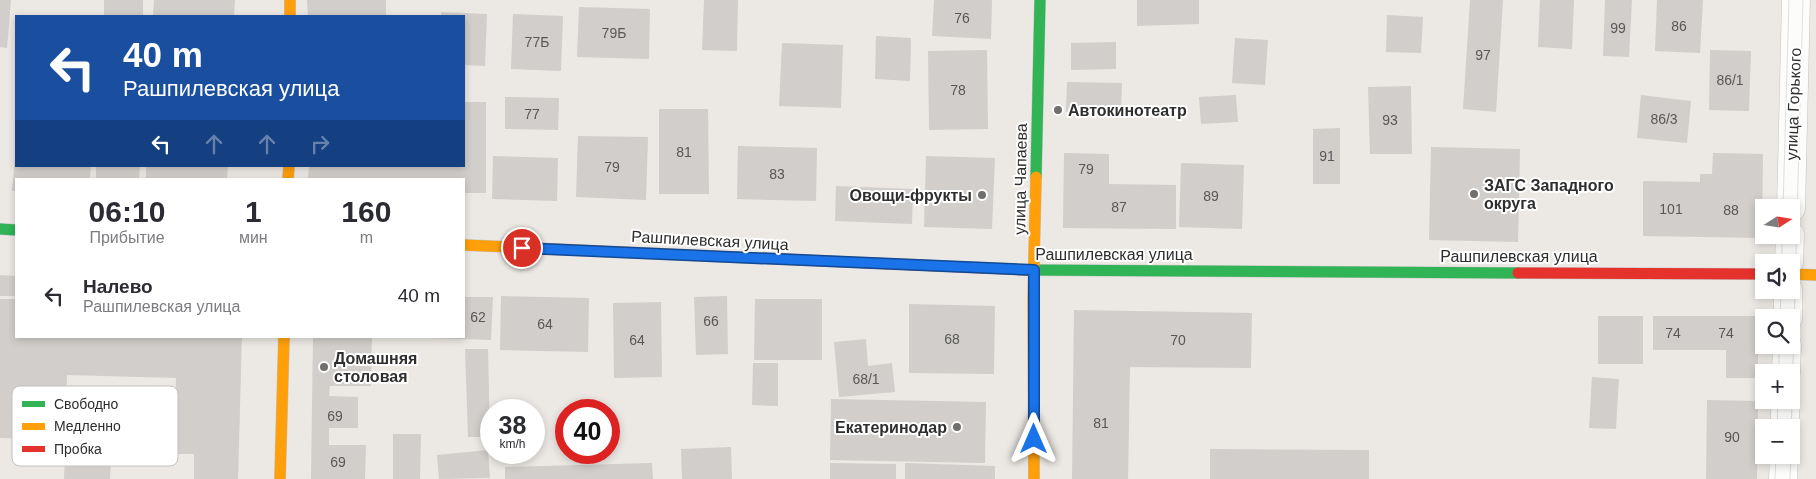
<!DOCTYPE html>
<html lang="ru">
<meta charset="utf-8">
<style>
:root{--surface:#fff;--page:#f2f2f3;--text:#2b2b33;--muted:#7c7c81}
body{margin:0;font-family:Arial,sans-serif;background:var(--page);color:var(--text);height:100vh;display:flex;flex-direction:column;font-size:19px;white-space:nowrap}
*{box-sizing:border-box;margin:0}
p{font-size:16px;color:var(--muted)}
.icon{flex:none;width:28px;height:28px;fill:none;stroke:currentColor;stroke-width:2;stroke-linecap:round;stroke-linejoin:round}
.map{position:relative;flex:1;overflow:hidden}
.details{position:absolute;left:15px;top:178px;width:450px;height:160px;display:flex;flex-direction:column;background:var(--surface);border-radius:0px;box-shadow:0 2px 8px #0003}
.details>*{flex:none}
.hud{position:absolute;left:15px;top:15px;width:450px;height:152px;border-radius:0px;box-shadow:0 2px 8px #0003;background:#1a4fa0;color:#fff;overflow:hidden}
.needle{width:32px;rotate:78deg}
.controls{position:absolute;left:1755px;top:199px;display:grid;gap:10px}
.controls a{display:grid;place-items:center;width:45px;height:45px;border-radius:0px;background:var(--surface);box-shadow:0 2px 8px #0003;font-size:25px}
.speed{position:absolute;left:480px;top:399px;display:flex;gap:10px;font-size:25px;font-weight:700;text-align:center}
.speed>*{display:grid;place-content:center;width:65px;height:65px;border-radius:50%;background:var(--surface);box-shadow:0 2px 8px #0003;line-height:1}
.speed small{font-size:12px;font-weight:400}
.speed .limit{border:8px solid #d22;background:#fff;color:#111}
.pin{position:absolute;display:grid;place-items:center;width:42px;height:42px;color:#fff;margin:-21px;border:2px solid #fff;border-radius:50%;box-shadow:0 1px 5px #0007}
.me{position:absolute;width:55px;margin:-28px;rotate:0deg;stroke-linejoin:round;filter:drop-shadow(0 0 4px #0008)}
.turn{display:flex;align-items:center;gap:18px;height:105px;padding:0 25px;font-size:22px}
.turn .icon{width:65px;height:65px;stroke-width:2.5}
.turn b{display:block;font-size:35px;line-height:42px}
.lanes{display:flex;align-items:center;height:48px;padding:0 25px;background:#0003;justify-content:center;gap:25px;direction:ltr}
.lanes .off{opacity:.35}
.eta{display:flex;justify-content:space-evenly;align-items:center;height:85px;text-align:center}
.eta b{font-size:30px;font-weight:700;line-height:35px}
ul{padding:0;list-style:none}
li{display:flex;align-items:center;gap:15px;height:65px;padding:0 25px}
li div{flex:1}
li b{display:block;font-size:19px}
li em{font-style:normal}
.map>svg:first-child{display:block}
</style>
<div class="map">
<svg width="1816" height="479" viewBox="0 0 1816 479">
<rect width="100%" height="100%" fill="#ece8e4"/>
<path fill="#d1cecb" d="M0 0H11L7 48 0 47Z
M104 0H143V16H104Z
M154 0H235L234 16H153Z
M307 0H386V16H308Z
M704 0H738L737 51 702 50Z
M934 0H992L991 39 932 36Z
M1137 0H1199V24L1137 26Z
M1470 0H1503L1496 112 1463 109Z
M1540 0H1574L1572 49 1538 47Z
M1605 0H1632L1629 57 1603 56Z
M1657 0H1703L1700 53 1655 51Z
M579 7 650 9 649 59 577 57Z
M441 12 487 14 485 66 464 65V16H441Z
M513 14 563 16 561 71 511 69Z
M1387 15 1423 17 1421 53 1386 52Z
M876 36 911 38 910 81 875 79Z
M1235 38 1268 40 1265 85 1232 83Z
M1116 42V69L1071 70V43Z
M782 43 843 45 841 108 779 106Z
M987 50 988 129 929 130 928 51Z
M1710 50 1751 51 1749 111 1709 110Z
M1067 82 1122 83 1121 114 1066 112Z
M1411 86 1412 154H1370L1368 87Z
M1236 95 1238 122 1201 124 1199 97Z
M1641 95 1691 101 1687 143 1637 138Z
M505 97 559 98 558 130 505 129Z
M464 102H486V193H464V179H308L309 166H464Z
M659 109H708L709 194H659Z
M1340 128V184H1313V129Z
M578 136 648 137 646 200 576 197Z
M738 146 817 148 816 201 737 199Z
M1431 147 1520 149 1518 242 1429 240Z
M1064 153 1109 154V184L1176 185V229L1063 228Z
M1713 153 1763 154 1762 238 1643 236V181L1700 182V174H1712Z
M493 156 558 158 557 201 492 199Z
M926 156 995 158 992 229 924 227Z
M15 157 16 166H91L90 179H16V191H12Z
M1181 163 1244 165 1242 229 1179 227Z
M96 166H140L139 179H96Z
M146 166H228L227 179 146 178Z
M836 186 913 189 912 224 835 221Z
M0 275 16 276V296H0Z
M501 296 589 298 588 352 500 350Z
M727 296 728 354 696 355 694 297Z
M464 297H493L491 340 427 338 464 336Z
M0 299H16V336H242L238 479H194V454H173L176 378 67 375 65 440 0 438Z
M755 299H822V360H754Z
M661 302 662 377 614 378 613 303Z
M909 304 995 306 994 374 909 373Z
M1074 310 1252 313 1251 368 1130 367 1128 479H1072Z
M1598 316H1643V364H1598Z
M1653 316H1758V378H1726V350H1653Z
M313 336H372L371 386H330L329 396 358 397V428H329V445H366L365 479H311Z
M866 339 868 366 892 363 895 392 839 397 834 342Z
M465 349H488L490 437H468Z
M753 363H778V406L752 405Z
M1592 377 1619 379 1616 429 1589 428Z
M831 399 986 402 985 463 830 460Z
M1707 400 1758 401 1757 479H1706Z
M393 434H421L420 479H393Z
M731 447 732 479H682L681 449Z
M1210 449 1369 450V479H1210Z
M488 450 490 478 439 479 437 455Z
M65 454 111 457 110 479H64Z
M652 463 653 479H505V467Z
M830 463 896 464V479H830Z
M905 463 995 466V479H905Z"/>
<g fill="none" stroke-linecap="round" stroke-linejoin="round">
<defs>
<path id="street" d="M1791 208 1796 0
M1789 262 1790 235
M1788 318V290
M1786 372 1787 345
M1785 428V400
M1783 479 1784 455"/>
<path id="fast" d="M1036 177 1040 0
M0 229 16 230
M1027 270 1518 273"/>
<path id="slow" d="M290 0V16
M288 179 289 166
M464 245 732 257
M1791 274 1816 275
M280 479 284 336
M1034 479 1033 300 1036 177"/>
<path id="jam" d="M732 257 1027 270
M1518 273 1764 274"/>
</defs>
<use href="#street" stroke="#c5c4c5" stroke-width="29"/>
<use href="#fast" stroke="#c5c4c5" stroke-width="12"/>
<use href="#slow" stroke="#c5c4c5" stroke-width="12"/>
<use href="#jam" stroke="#c5c4c5" stroke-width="12"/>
<use href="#street" stroke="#fcfcfb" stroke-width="28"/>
<use href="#fast" stroke="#30b455" stroke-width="11"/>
<use href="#slow" stroke="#ff9f0a" stroke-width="11"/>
<use href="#jam" stroke="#e5322d" stroke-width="11"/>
<path stroke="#dfdfe1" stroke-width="1" d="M1783 208 1789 0
M1782 262V235
M1780 318 1781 290
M1779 372V345
M1777 428 1778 400
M1791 438 1803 0
M1775 479 1776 455
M1790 479 1791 455"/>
</g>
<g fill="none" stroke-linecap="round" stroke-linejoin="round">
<defs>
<path id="route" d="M522 248 1034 270V439"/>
</defs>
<use href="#route" stroke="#114b97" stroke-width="12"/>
<use href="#route" stroke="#1a73e8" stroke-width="9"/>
</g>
<g fill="#706f6e" stroke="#fff" stroke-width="2">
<circle cx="1058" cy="110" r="5"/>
<circle cx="1474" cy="194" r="5"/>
<circle cx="982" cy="195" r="5"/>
<circle cx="324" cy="367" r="5"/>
<circle cx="957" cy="427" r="5"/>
</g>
<g text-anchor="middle" stroke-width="4" stroke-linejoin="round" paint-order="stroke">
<g font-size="14" fill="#585857">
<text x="962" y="23">76</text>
<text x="1679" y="31">86</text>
<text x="1618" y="33">99</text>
<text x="614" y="38">79Б</text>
<text x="537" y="47">77Б</text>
<text x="1483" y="60">97</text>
<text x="1730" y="85">86/1</text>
<text x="958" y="95">78</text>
<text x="532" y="119">77</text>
<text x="1664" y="124">86/3</text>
<text x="1390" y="125">93</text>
<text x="684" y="157">81</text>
<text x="1327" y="161">91</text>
<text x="612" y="172">79</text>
<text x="1086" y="174">79</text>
<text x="777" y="179">83</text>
<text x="1211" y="201">89</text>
<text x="1119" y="212">87</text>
<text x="1671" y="214">101</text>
<text x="1731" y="215">88</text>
<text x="478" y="322">62</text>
<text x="711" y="326">66</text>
<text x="545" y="329">64</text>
<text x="1673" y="338">74</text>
<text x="1726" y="338">74</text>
<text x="952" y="344">68</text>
<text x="637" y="345">64</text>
<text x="1178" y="345">70</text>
<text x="866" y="384">68/1</text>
<text x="335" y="421">69</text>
<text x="1101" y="428">81</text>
<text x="1732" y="442">90</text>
<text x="338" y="467">69</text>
</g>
<g font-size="16" fill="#2e2e2e" stroke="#fff">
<text transform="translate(1793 104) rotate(-88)" y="6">улица Горького</text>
<text transform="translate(1020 179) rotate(-89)" y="6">улица Чапаева</text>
<text transform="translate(710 240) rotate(3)" y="6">Рашпилевская улица</text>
<text x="1114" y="260">Рашпилевская улица</text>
<text x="1519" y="262">Рашпилевская улица</text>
</g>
<g font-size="16" font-weight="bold" fill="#2e2e2e" stroke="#fff" text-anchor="start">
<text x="1068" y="116">Автокинотеатр</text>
<text x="1484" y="191">ЗАГС Западного<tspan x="1484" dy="18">округа</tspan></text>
<text x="972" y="201" text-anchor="end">Овощи-фрукты</text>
<text x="334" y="364">Домашняя<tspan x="334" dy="18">столовая</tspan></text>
<text x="947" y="433" text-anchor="end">Екатеринодар</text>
</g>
</g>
<rect x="12" y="386" width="166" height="80" rx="8" fill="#fff" stroke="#c0c0c0" stroke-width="1"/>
<rect x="22" y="401" width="23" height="6" fill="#30b455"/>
<rect x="22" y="423" width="23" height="7" fill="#ff9f0a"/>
<rect x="22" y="446" width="23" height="6" fill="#e5322d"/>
<g font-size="14" fill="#2e2e2e">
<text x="54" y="409">Свободно</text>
<text x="54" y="431">Медленно</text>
<text x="54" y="454">Пробка</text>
</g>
</svg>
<div class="controls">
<a><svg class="needle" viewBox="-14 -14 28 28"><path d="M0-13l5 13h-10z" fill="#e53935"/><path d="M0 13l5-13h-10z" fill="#7c7c81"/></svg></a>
<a><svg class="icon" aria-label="sound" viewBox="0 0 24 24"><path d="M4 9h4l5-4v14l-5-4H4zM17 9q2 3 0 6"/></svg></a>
<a><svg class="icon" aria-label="search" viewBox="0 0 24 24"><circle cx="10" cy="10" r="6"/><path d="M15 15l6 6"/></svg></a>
<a>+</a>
<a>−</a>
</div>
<div class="speed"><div>38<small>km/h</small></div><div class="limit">40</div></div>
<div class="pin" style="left:522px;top:248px;background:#d93025"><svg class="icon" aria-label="arrive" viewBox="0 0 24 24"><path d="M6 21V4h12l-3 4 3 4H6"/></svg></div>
<svg class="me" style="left:1034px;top:439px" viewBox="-20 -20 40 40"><path d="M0-17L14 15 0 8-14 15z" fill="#1a73e8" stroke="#fff" stroke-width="4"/></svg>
<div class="hud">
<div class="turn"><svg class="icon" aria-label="left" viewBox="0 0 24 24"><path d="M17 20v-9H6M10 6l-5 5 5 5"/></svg><div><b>40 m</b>Рашпилевская улица</div></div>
<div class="lanes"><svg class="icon" aria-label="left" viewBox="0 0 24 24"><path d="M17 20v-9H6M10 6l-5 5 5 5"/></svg><svg class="icon off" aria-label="ahead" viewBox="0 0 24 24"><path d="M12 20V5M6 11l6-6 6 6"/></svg><svg class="icon off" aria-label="ahead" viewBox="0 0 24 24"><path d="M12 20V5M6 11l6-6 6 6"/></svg><svg class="icon off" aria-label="right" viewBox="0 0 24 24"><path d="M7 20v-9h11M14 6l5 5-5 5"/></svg></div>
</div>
<section class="details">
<div class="eta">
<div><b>06:10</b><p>Прибытие</p></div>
<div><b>1</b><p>мин</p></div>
<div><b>160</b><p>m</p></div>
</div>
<ul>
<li><svg class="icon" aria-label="left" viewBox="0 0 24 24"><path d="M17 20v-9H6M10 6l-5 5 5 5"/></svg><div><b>Налево</b><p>Рашпилевская улица</p></div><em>40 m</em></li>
</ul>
</section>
</div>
